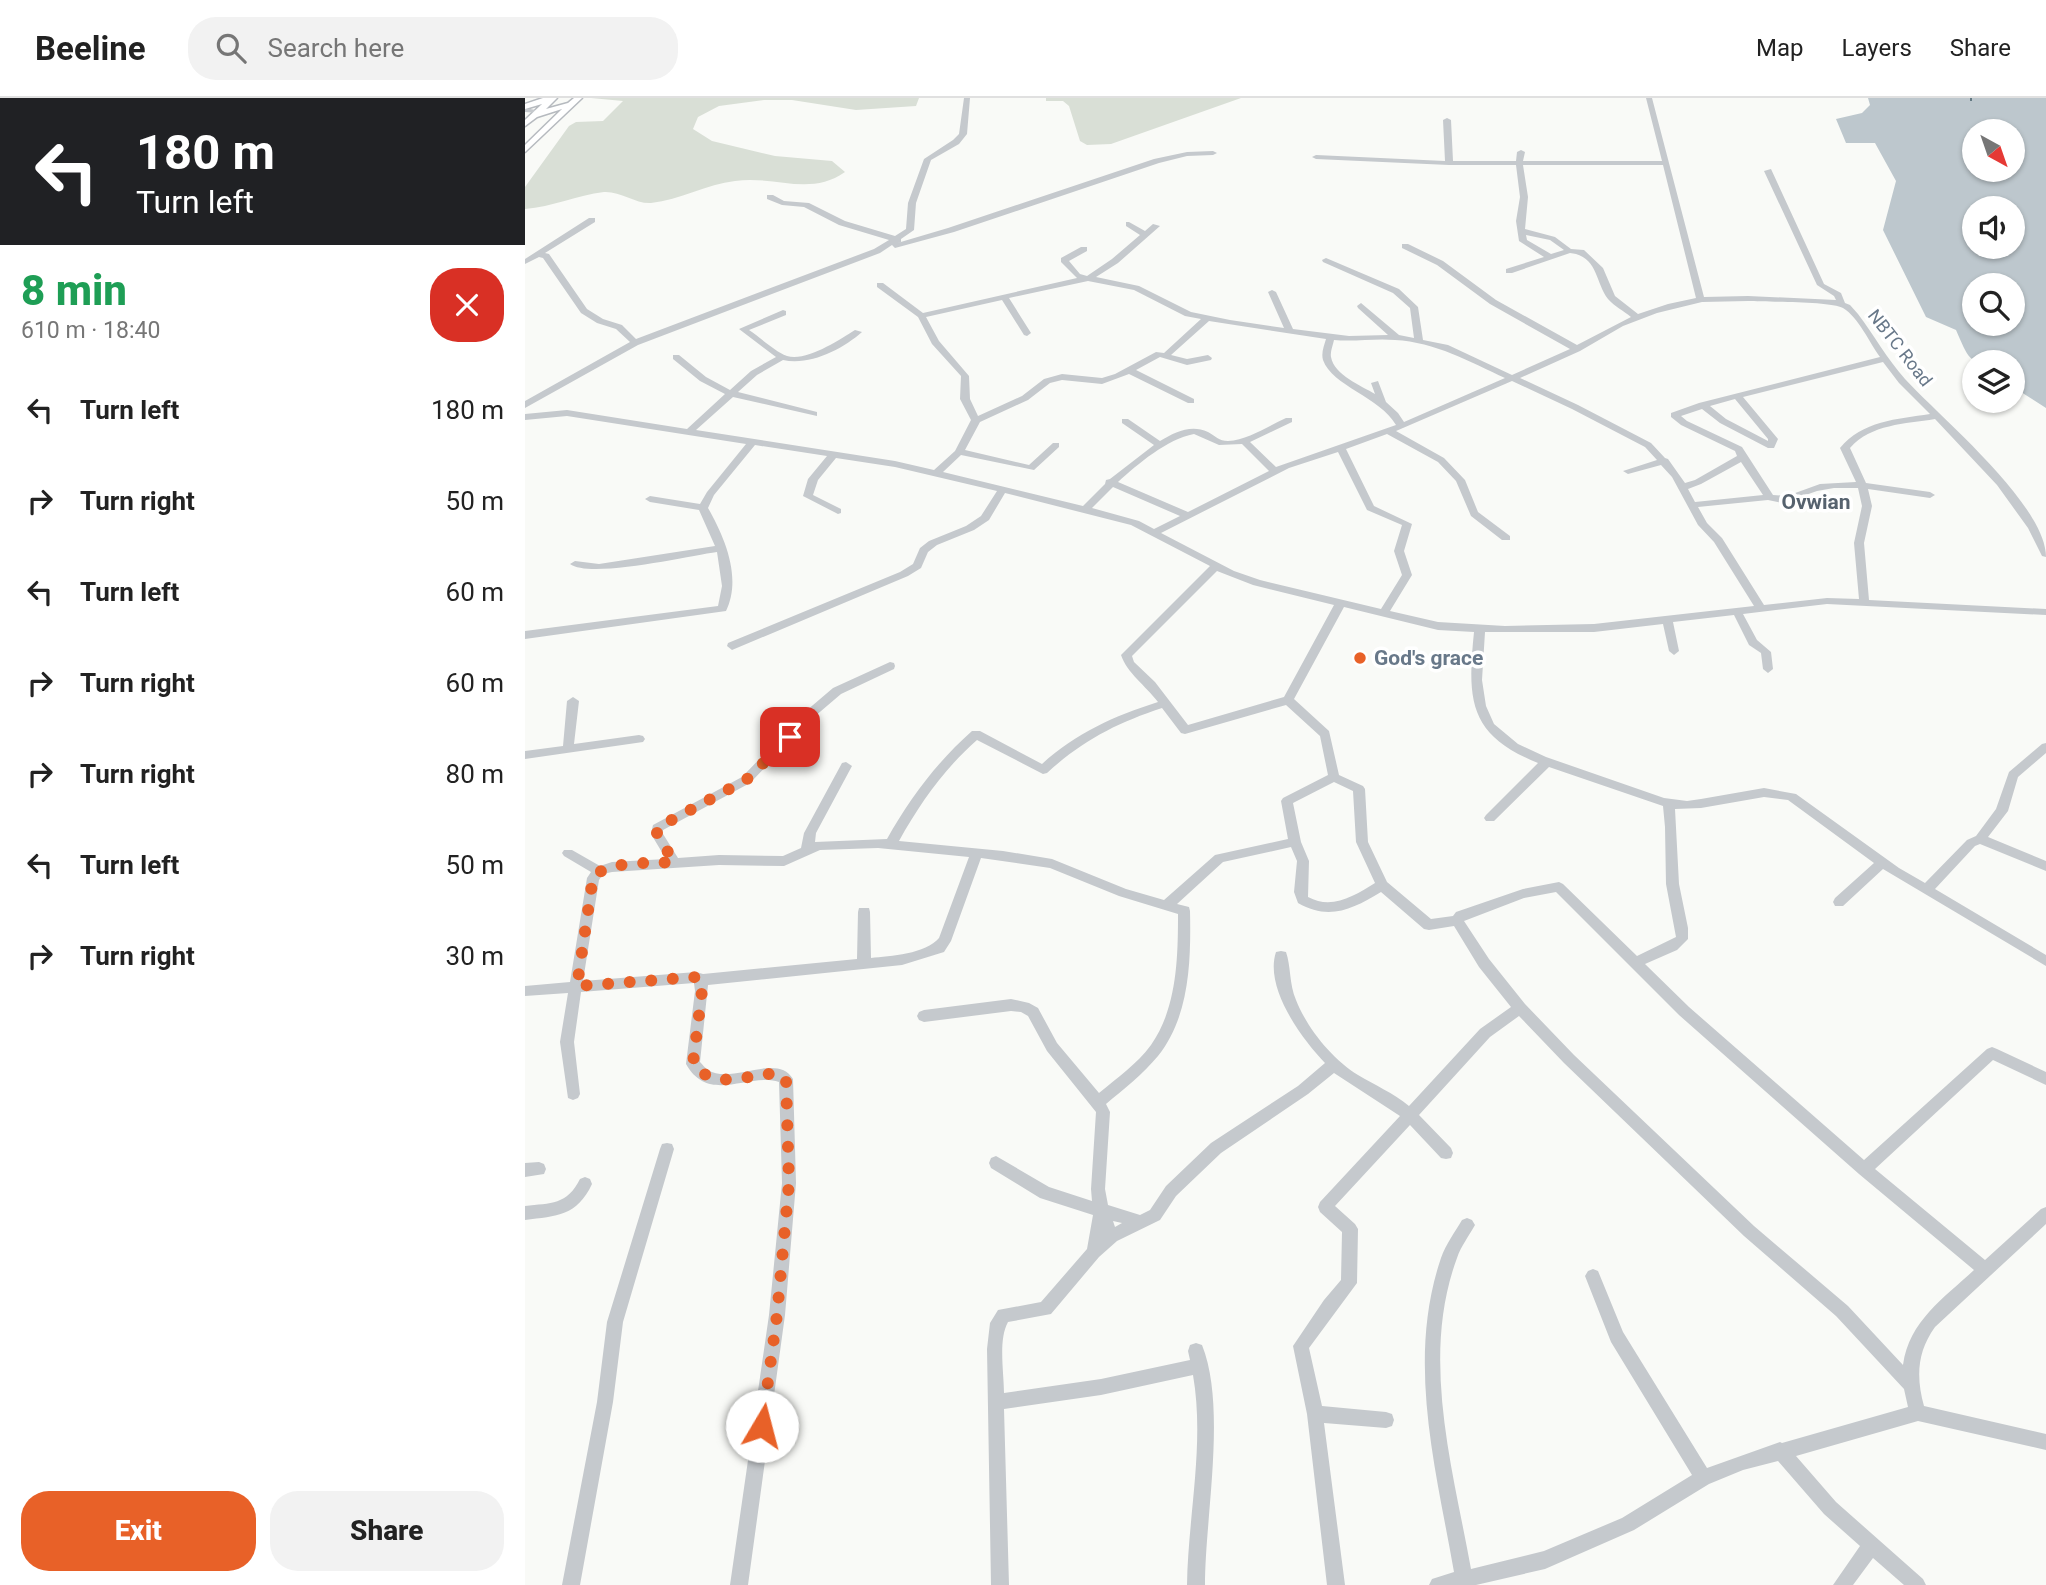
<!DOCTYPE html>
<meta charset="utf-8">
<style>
:root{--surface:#fff;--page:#f2f2f2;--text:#222;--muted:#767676;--line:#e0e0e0;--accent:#e86128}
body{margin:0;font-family:Roboto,sans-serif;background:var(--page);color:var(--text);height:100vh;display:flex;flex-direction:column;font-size:26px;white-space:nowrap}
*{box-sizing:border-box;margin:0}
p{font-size:23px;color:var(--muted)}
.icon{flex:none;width:38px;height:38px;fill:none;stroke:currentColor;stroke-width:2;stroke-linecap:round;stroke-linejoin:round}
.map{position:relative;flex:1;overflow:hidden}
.details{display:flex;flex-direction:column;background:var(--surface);width:525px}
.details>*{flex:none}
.hud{background:#202124;color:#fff;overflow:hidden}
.needle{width:46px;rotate:140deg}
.tools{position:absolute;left:1437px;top:21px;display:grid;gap:14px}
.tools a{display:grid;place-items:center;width:63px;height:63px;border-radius:50%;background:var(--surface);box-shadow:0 2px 5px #0004;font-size:35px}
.pin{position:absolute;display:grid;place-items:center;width:60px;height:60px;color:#fff;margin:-30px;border-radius:14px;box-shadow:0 4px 10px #0006}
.me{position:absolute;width:77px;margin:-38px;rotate:8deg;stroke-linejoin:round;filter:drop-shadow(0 0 5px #0008)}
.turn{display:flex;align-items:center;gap:24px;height:147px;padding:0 21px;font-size:32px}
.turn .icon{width:91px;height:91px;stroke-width:2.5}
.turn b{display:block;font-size:49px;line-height:60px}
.round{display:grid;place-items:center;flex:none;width:74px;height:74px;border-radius:28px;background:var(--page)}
.overview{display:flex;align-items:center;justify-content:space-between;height:119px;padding:0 21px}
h1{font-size:42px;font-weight:800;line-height:52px;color:#1e9e55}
.button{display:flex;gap:14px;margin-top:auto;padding:14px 21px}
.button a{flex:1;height:80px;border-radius:28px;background:var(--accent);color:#fff;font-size:28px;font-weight:800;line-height:80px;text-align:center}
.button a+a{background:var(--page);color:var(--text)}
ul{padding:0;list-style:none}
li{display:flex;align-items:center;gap:21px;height:91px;padding:0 21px}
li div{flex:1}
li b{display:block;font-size:26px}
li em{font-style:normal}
header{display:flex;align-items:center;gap:42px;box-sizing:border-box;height:98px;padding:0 35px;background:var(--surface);border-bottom:2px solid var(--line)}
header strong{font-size:33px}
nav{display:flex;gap:38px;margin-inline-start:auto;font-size:24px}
.search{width:490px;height:63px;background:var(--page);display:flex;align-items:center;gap:18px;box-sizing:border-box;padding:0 24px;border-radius:28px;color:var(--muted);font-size:26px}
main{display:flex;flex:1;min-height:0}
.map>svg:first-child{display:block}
</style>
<header>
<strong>Beeline</strong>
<div class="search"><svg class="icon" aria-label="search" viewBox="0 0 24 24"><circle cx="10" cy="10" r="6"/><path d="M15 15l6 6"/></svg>Search here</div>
<nav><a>Map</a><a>Layers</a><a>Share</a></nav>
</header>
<main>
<section class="details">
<div class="hud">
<div class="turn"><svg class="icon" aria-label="left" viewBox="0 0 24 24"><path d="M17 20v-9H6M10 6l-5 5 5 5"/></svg><div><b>180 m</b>Turn left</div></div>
</div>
<div class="overview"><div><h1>8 min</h1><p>610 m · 18:40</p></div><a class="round" style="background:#d93025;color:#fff"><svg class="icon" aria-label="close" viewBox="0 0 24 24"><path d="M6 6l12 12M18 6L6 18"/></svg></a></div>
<ul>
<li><svg class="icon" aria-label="left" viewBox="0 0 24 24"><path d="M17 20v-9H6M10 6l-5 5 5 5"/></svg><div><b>Turn left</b></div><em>180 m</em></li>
<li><svg class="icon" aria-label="right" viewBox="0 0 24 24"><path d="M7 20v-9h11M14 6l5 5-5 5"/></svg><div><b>Turn right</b></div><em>50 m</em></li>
<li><svg class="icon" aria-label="left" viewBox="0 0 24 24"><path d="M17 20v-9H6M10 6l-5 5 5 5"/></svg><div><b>Turn left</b></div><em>60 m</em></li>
<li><svg class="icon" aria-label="right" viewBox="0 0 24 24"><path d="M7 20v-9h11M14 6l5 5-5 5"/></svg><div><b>Turn right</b></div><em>60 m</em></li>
<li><svg class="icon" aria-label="right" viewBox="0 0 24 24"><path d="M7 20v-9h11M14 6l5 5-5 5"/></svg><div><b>Turn right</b></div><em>80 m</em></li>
<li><svg class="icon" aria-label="left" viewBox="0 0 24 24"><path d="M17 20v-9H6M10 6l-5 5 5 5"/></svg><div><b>Turn left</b></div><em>50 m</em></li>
<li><svg class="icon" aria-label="right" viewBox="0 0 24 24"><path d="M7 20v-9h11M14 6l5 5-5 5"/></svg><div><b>Turn right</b></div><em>30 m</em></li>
</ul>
<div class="button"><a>Exit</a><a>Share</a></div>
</section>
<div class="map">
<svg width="1521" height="1487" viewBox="0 0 1521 1487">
<rect width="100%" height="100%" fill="#f9faf7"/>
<path fill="#d9dfd6" d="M66 0H394L391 8 331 12 267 2H239L194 8 173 19 168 31 187 43 250 58 307 63 320 74C285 99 249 77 210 83 182 86 155 102 126 105 111 106 95 93 79 94 52 97 27 109 0 111V89L44 28 51 24 78 23 98 3Z
M521 0H716L586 46 562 47 555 43 544 8 538 3H521Z"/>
<path fill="#bdc7cd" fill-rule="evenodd" d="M1343 0H1521V310L1488 289V264C1446 264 1448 272 1431 232L1401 219 1358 132 1371 83 1350 45H1321L1311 21 1337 15 1345 7ZM1449 33H1488V72H1449ZM1449 110H1488V149H1449ZM1449 187H1488V226H1449Z"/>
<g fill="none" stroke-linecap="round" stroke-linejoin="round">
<path stroke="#637983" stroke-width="2" stroke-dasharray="5 4.5" stroke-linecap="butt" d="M1446 0V3"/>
<defs>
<path id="major" d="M18 0H32L21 11 43 5 49 0H57L0 54V47L37 11 12 19 0 28V22L17 6 0 11V6Z"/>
</defs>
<use href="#major" stroke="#b6babf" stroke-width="3"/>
<path fill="#c5c9cd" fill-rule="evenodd" d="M439 0H445L442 36 434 46 406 62 391 105 389 132 376 141V144L369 146 423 130 629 61 662 54 688 53 692 55 688 57 662 58 634 65 429 134 370 150 367 147 355 155 113 247 0 310V303L105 244 91 231 72 225 56 215 18 160 14 159 0 166V161L64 120H70V124L20 155 24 156 62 211 78 221 97 227 111 241 349 151 364 142 314 127 279 109 257 107 242 101V97H248L259 103 284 105 320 123 370 138 381 131 383 105 399 61 428 42 434 36Z
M1121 0H1127L1179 199 1223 198 1311 202 1309 198 1292 187 1239 73 1246 71 1299 186 1316 195 1320 205 1325 207 1333 216C1349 237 1362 261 1380 281 1415 319 1521 407 1521 459L1517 458 1503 430 1472 387 1410 321C1380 326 1346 326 1325 350L1341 385 1405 394 1410 397 1405 400 1343 391 1347 408 1339 445 1344 502 1521 511V517L1302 506 1218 516 1232 542 1246 554 1248 571 1243 575 1238 571 1236 555 1224 547 1209 517 1148 524 1154 553 1149 557 1144 553 1138 526 1069 534H960L957 582 961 608 969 626 993 646 1021 659 1139 700 1162 703 1176 701 1239 690 1271 696 1374 770 1400 785 1442 742 1451 738 1471 711 1484 674 1517 646 1521 645V655L1493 679 1483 713 1463 739 1521 763V773L1455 746 1450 748 1410 791 1521 857V868L1358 771 1318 808H1310L1308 804 1310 800 1349 765 1263 702 1239 699 1176 710 1150 711 1154 786 1163 830V841L1152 852 1120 866 1164 909 1339 1062 1462 951 1467 949 1472 951 1521 974V987L1468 962 1350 1071 1460 1162 1516 1111 1521 1109V1126L1410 1229C1392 1254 1391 1279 1399 1308L1521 1336V1352L1393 1323 1271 1358 1311 1404 1398 1481 1401 1487H1379L1348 1460 1328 1487H1308L1335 1448 1299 1416 1253 1363 1218 1372 1184 1386 1109 1432 1020 1471 951 1487H904L907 1481 929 1474C911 1371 881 1263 916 1160 921 1146 930 1134 937 1122L942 1120 947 1122 950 1127C944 1138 936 1148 932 1160 895 1260 928 1371 946 1471L1019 1453 1097 1420 1167 1377 1086 1244 1060 1178 1063 1173 1068 1171 1073 1173 1098 1234 1182 1370 1255 1344 1257 1345 1383 1309 1379 1291 1311 1218 1219 1138 1039 965 994 918 965 939 894 1017 926 1050 928 1055 926 1060 921 1061 916 1060 885 1027 810 1108 830 1126 833 1131 832 1185 784 1250 797 1308 861 1314 867 1316 869 1322 867 1328 861 1330 799 1325 820 1487H802L782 1316 768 1248 799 1202 816 1182 817 1134 795 1114 793 1109 795 1104 875 1018 809 975 783 996 696 1055 651 1098 635 1122 592 1143 574 1159 526 1216 483 1224C473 1242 479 1274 479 1295L576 1281 665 1262 663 1253 665 1247 671 1245 677 1247C702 1309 680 1419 680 1487H662C663 1418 680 1346 668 1277L576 1297 479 1311 484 1487H466L462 1251 465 1225 473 1212 516 1204 562 1151 568 1117 515 1100 466 1070 464 1065 466 1060 471 1058 524 1089 567 1103 566 1091 571 1014 522 953 503 918 496 914 486 913 399 924 394 922 392 918 394 914 399 912 486 901 504 905 513 910 532 945 574 995C592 980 612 966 626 947 652 910 653 860 653 816L594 798 525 770 456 760 426 843 419 854 377 867 183 887 175 964C178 967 180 970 183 972 207 987 252 954 268 981L271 1085 260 1217 223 1487H205L244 1217 257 1085 254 984C224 974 184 1007 161 966L170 893 169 885 56 894 49 944 55 996 53 1000 48 1002 43 1000 35 944 43 895 0 898V888L45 884 62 780 66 774 39 758 37 755 39 752H47L75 768 87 764 141 761 126 736 128 727 217 679 281 613 308 590 365 564 369 565 370 568 369 571 316 596 289 619 225 685 138 732V736L153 760 194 757 258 758 276 750 279 735 317 665 321 664 327 668 291 735 290 744 362 741C385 700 412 664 447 633H455L517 666C551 635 589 618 633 604 621 588 602 575 596 557L685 468 606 427 480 395 464 422 449 432 412 447 403 454 396 470 383 478 207 552 202 548 203 545 375 474 388 466 395 450 404 443 441 428 456 418 472 393 370 369 311 360 293 382 288 397 316 411V415L313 416 278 398 283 381 302 358 230 347 189 397 183 410C200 440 217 480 201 513L0 541V533L193 508 197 488 192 454C163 458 65 481 45 466L50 463 74 466 190 448 174 412 125 404 120 401 125 398 175 406 182 394 221 346 42 318 0 322V316L42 312 162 331 200 296 175 283 148 261V257H154L181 279 205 292 226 273 251 259 214 231 258 212 261 213V217L224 232C236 240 249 253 262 258 281 264 314 242 330 232L337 234C318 251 285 268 258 262L232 277 213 294 292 314V318L208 299 171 332 370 363 409 372 430 353 446 322 435 301 436 278 407 246 393 219 352 189V185H358L398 215 552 180 536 164V160L556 149H562V153L544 163 555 176 562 178 587 161 615 137 601 128V124H604L620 133 628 126 635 128 593 165 571 179 614 188 666 214 705 222 759 230 743 194 747 192 751 194 768 231 824 238 863 237 833 210 832 208 836 205 874 237 889 240 885 210 868 195 798 164 797 162 801 160 874 191 893 209 898 242 923 247 987 277 1045 251 965 206 912 167 877 150V146H883L918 163 971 202 1052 247 1106 219C1099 213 1089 208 1083 201 1070 184 1073 158 1045 155L987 175H981V171L1019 159 994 143 991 123 995 99 991 67H924L791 61 787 59 791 57 920 63 918 22 922 20 926 22 928 63H991L992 54 996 52 1000 54 998 63H1137ZM998 67H1138L1171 200 1143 206 1113 216 1090 198 1078 170 1059 152 1046 151 1030 139 1000 131 1003 99ZM1001 137 1025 142 1039 152 1026 156 1002 142ZM563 183 609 192 660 218 676 221 639 255 631 254 590 276 577 280 537 276 519 281 497 298 453 318 445 301 444 278 414 243 401 219 477 202 499 237 502 238 506 235 484 200ZM1223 203C1240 204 1306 203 1318 210 1334 220 1344 244 1355 259L1174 305 1146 315V319L1156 327 1210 353 1212 358 1170 382 1160 385 1143 361 1140 360 1126 345 1053 307 995 280 1055 253 1098 228 1132 215 1177 204ZM684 223 801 241C799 248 796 255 798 262 807 288 855 299 871 327L751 369 725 344 767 324V320H761C743 328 723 342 703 343 694 343 690 338 683 334 666 326 650 334 635 343L603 321H597V325L629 347 585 381 581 382 580 386 558 408 418 374 436 357 509 372 534 349V345H528L504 367 440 352 455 324 503 302 525 285 537 282 577 286 604 276 663 305H669V301L611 272 635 259 662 267 686 262 687 260 683 257 662 261 646 257ZM809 242C830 244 850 240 870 242 910 244 945 264 980 280L879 324 873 315 861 304 853 283 846 285 850 296C837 288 809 277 806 259 805 254 808 247 809 242ZM1358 264 1374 285 1405 316C1372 321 1337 323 1315 350L1331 384 1295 386 1262 398 1248 397 1217 349 1162 323 1156 318 1177 311 1195 325 1243 350H1249L1253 341 1218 299ZM987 283 1047 311 1120 349 1132 362 1098 373 1103 376 1136 367 1147 379 1173 427 1189 444 1229 508 1069 526 980 528 913 524 865 513 887 477 879 453 887 426 849 408 821 351 862 336 913 364 931 383 946 418 977 442H985V438L953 414 940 382 919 360 871 333ZM1210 301 1243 341V343L1201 321 1185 308ZM669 336 694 347 717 346 744 373 663 414 593 384C613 366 642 341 669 336ZM813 354 842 412 877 427 869 453 877 477 856 511 735 482 709 473 636 435 764 370ZM1216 364 1238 397 1170 404 1163 391 1176 386ZM588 389 655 418 629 431 614 423 567 410ZM1309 390H1333L1337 408 1329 445 1334 501 1302 500 1239 507 1197 440 1182 425 1173 409 1243 402 1258 405 1292 393ZM692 473 728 487 809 507 759 599 663 627 630 584 609 564 607 558ZM819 509 913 532 949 534C942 603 944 637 1013 665L961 717 959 720 961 723H969L1024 669 1138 708 1140 729 1141 786 1151 839 1112 858 1038 786 1034 784 998 791 931 814 928 818 906 821 862 784 843 744 840 691 838 688 814 677 804 633 769 601ZM761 607 795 638 803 677 758 700 756 703 763 741 690 757 639 802 601 791 527 761 478 753 374 743C395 705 420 670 452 642L518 676 522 675C558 642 592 625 637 610L656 635 660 636ZM809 684 828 693 831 744 850 785C829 798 807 812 783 799L784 763 776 744 768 705ZM766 749 772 763 769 794 773 805C804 823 828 811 856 794L899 831 904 832 929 828 954 869 986 909 955 931 884 1008C868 995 850 987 833 977 807 961 782 930 771 902 764 886 766 868 761 854L756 853 751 854C739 890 777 941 800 965L773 988 686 1045 641 1088 625 1112 615 1117 583 1107 580 1091 585 1014 581 1006C599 991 618 976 633 958 665 918 666 862 665 813L664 809 652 806 698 764ZM353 750 444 759 414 840C401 856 365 858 346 860L345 814 344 810H334L333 814 332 861 178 876 171 874 58 883 74 782 78 776 87 774 194 767 259 768 295 752ZM1031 794 1154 917 1334 1076 1449 1172C1419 1200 1384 1223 1378 1267L1323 1208 1229 1128 1049 957 1000 906 964 861 939 823 999 800ZM588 1123 597 1125 590 1129Z
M0 10 16 13 13 15 0 14Z
M48 599 54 603 49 646 114 637 118 638 120 641 118 644 0 661V653L38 648 42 603Z
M142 1045 147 1046 149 1051 98 1224 88 1304 55 1487H37L72 1304 82 1224 135 1051 137 1046Z
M14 1064 19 1066 21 1071 19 1076 0 1079V1065Z
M60 1079 65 1081 67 1086C52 1118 32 1118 0 1122V1108C26 1105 42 1107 55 1081Z"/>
<use href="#major" fill="#fff" fill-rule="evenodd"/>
</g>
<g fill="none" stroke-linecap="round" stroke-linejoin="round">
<path stroke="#e86128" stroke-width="12" stroke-dasharray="0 21.6" d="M237 1328 252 1217 264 1085 261 981C245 963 193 1002 168 965L177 893 176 882 171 879 52 888 68 779C85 762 126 766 149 764L132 736V730L221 682 265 639"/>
</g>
<circle fill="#e86128" stroke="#fff" stroke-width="2.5" cx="835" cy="560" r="7"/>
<g text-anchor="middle" stroke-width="7" stroke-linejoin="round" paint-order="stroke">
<g font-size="18" fill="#687889" stroke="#fff">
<text transform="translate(1375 250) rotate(52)" y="6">NBTC Road</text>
</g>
<g font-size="21" font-weight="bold" fill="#56626e" stroke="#fff">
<text x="1291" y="411">Ovwian</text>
</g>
<g font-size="21" font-weight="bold" fill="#687889" stroke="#fff" text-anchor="start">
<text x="849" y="567">God's grace</text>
</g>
</g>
</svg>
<div class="tools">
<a><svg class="needle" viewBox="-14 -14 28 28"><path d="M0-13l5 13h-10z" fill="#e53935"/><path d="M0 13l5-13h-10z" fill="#767676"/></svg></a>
<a><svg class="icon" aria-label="sound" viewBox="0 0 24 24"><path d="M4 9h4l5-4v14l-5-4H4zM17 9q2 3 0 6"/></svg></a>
<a><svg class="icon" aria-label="search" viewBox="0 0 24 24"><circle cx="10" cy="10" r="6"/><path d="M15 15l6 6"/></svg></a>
<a><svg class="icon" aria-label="layers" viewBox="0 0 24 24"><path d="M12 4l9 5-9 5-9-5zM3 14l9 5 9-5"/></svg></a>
</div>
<div class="pin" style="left:265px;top:639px;background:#d93025"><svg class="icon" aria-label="arrive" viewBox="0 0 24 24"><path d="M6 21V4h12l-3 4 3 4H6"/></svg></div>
<svg class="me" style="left:237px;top:1328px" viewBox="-20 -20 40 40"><circle r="19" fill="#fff"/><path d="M0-13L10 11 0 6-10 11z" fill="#e86128"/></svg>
</div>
</main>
